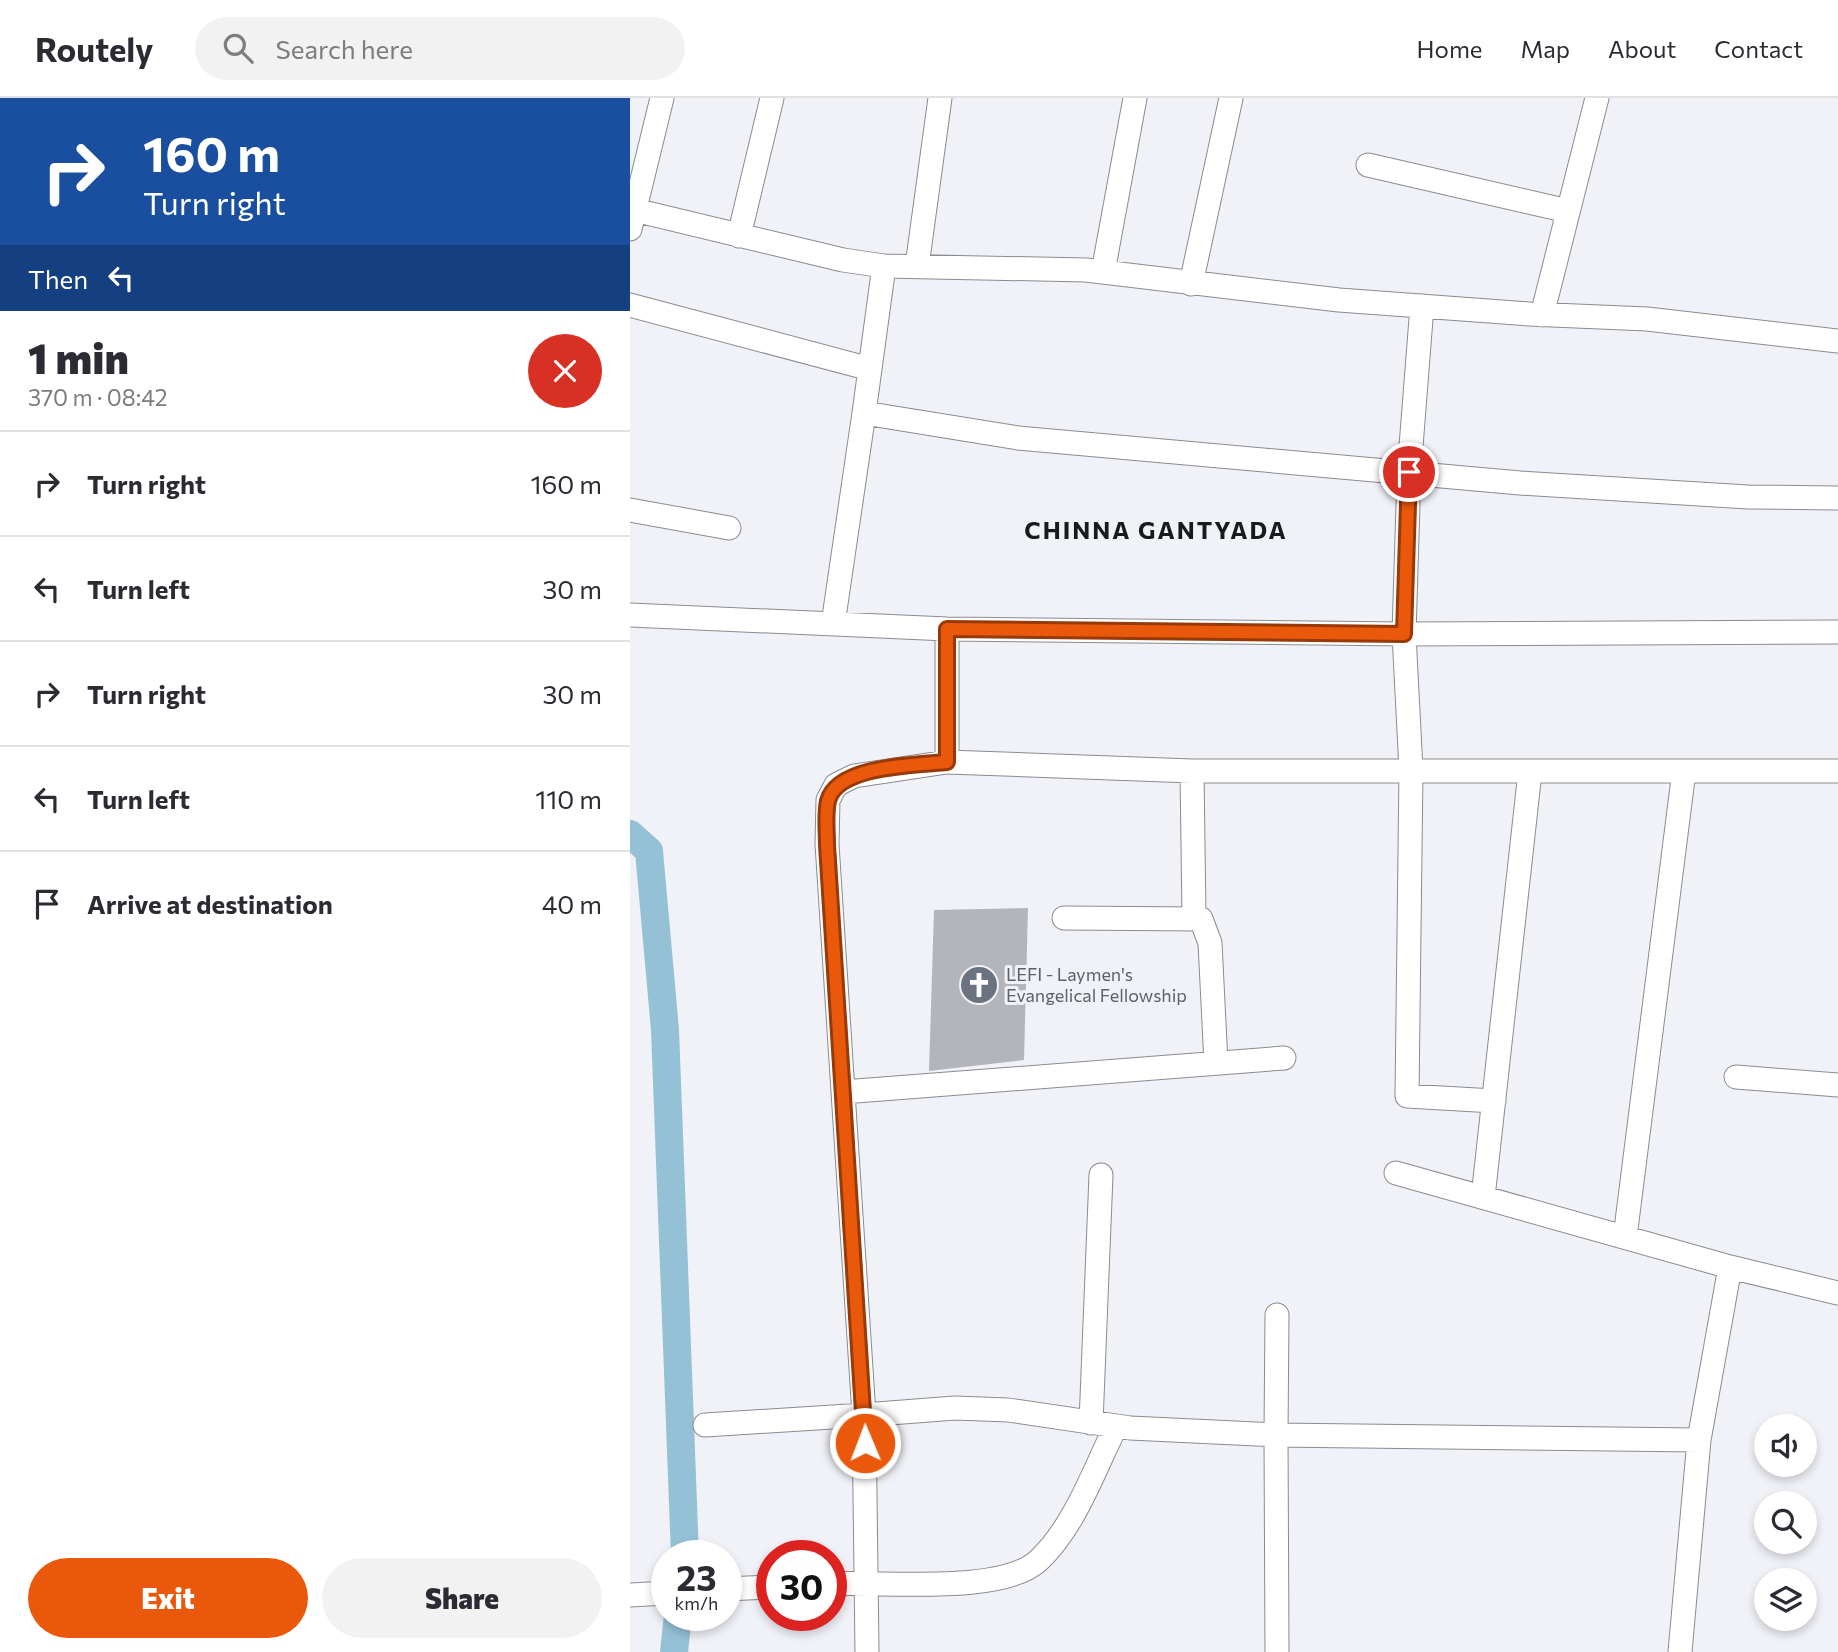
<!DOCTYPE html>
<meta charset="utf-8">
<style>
:root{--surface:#fff;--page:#f2f2f3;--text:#2b2b33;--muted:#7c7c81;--line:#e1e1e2;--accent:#ea580c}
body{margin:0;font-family:Commissioner,sans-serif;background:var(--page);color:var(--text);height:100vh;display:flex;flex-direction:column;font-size:26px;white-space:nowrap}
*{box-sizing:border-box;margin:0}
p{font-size:23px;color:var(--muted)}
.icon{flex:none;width:38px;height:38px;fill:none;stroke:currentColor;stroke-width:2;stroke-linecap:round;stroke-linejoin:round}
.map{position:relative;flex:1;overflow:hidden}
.drawer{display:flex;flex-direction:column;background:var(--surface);width:630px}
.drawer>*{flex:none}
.banner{background:#1a4fa0;color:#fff;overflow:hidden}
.fabs{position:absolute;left:1124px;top:1316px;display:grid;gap:14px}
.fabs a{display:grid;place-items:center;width:63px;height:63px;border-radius:50%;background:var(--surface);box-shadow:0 4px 10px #0003;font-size:35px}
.speed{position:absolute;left:21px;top:1442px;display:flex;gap:14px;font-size:35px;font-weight:700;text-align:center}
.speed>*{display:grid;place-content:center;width:91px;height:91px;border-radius:50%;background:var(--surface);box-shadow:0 4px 10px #0003;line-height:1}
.speed small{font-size:18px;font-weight:400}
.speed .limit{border:10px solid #d22;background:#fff;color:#111}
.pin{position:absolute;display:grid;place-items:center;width:60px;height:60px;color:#fff;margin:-30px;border:4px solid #fff;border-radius:50%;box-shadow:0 2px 7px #0007}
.me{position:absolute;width:77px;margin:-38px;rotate:359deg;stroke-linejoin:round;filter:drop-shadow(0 0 5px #0008)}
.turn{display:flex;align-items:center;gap:24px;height:147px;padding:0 28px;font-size:32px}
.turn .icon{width:91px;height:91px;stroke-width:2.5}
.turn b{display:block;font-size:49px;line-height:60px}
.then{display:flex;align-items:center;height:66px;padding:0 28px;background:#0003;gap:14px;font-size:26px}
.round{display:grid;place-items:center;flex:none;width:74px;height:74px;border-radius:37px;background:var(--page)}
.summary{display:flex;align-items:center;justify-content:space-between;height:119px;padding:0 28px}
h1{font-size:42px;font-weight:800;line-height:52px}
.button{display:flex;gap:14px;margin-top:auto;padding:14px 28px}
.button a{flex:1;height:80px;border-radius:42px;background:var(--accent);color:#fff;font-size:28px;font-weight:800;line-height:80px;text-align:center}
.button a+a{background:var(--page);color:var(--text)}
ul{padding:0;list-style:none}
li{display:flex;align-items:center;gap:21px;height:105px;padding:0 28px;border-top:2px solid var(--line)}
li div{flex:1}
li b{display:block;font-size:26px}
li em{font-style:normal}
header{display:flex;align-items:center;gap:42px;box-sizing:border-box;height:98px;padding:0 35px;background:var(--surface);border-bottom:2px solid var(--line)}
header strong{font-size:33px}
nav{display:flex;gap:38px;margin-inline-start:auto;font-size:24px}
.search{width:490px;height:63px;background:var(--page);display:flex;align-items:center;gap:18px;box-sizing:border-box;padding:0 24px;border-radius:38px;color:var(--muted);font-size:26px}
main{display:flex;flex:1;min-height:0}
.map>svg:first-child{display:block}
</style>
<header>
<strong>Routely</strong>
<div class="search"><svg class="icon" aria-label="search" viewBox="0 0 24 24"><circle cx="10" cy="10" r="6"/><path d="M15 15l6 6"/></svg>Search here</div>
<nav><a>Home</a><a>Map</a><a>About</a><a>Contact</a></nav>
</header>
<main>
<section class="drawer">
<div class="banner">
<div class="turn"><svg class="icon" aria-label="right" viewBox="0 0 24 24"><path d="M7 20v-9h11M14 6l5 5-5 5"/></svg><div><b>160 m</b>Turn right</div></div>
<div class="then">Then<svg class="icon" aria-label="left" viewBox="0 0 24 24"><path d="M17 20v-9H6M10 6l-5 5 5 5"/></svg></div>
</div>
<div class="summary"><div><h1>1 min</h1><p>370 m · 08:42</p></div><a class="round" style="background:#d93025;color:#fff"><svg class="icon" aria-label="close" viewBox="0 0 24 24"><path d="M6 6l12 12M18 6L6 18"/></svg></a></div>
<ul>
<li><svg class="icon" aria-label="right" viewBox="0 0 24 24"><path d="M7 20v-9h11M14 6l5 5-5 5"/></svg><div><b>Turn right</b></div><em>160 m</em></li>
<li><svg class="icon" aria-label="left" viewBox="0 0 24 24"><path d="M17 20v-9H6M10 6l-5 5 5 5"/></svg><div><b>Turn left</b></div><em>30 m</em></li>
<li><svg class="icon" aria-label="right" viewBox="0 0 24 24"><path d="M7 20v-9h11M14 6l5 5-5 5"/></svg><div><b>Turn right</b></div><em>30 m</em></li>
<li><svg class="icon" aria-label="left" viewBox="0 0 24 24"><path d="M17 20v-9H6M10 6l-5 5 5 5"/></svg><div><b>Turn left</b></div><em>110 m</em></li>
<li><svg class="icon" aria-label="arrive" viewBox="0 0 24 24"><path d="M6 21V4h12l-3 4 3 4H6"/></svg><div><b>Arrive at destination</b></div><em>40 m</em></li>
</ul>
<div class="button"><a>Exit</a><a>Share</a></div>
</section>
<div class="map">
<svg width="1208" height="1554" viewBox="0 0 1208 1554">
<rect width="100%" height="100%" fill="#f0f2f8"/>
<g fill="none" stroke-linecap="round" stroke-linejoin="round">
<path stroke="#95c1d7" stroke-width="28" d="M0 736 19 753 35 932 55 1458
M44 1554 48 1517"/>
</g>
<path fill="#b3b5ba" d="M398 810 394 962 299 973 304 812Z"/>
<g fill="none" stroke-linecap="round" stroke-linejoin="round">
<defs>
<path id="minor" d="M738 67 938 113
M0 111 213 162 254 168 456 172 709 202 899 216 1017 221 1208 243
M0 131 32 0
M109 138 142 0
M254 168 234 315 388 340 890 385 1118 399 1208 400
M287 168 310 0
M473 174 505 0
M561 186 601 0
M0 207 240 271
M792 208 779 374 774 536 781 672 777 998 864 1003
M912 217 967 0
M0 412 99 430
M0 517 317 531 774 536 1208 534
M203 526 234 315
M317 531V664L562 673H1208
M562 673 564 820
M434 820 571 821 580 845 586 965
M1106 979 1208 987
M213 994 197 746 198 702 206 687 224 678 317 664
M766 1075 1100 1169
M853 1099 900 674
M995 1139 1054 673
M461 1325 471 1077
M75 1327 234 1317 213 994 654 960
M201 1486C253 1483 373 1497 409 1462 445 1428 464 1372 486 1328
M96 1491 142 1489
M0 1497 37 1495
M237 1554 234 1317 325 1310 378 1312 500 1330 646 1337 647 1217
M647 1554 646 1337 1069 1342
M1050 1554 1069 1342 1100 1169 1208 1195"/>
</defs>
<use href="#minor" stroke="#8a8b91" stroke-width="25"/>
<use href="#minor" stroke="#fff" stroke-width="23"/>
</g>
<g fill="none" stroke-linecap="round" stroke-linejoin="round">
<defs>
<path id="route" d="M235 1345 197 747C197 733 195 716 198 703 207 667 287 667 317 664V531L774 536 779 374"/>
</defs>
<use href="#route" stroke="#983908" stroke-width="18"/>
<use href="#route" stroke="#ea580c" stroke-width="12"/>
</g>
<defs>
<symbol id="church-disc" viewBox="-11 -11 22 22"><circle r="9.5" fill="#6b7280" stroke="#f0f2f8"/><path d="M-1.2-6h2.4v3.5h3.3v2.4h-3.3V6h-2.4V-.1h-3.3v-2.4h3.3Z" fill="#fff"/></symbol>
</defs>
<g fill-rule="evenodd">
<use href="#church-disc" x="327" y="865" width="44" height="44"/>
</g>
<g text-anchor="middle" stroke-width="6" stroke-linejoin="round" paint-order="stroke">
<g font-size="18" fill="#5b616d" stroke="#f0f2f8" text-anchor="start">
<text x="376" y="883">LEFI - Laymen's<tspan x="376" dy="21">Evangelical Fellowship</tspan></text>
</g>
<g font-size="24" font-weight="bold" letter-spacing="2" fill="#191a1c" stroke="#f0f2f8">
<text x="526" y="441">CHINNA GANTYADA</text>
</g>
</g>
</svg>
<div class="fabs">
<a><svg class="icon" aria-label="sound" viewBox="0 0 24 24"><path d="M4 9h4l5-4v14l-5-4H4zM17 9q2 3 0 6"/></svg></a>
<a><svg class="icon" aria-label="search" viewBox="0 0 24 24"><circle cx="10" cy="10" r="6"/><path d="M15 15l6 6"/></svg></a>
<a><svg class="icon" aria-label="layers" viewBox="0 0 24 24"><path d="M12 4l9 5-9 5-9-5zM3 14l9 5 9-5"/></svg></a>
</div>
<div class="speed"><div>23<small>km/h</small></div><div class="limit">30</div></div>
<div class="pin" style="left:779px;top:374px;background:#d93025"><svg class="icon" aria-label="arrive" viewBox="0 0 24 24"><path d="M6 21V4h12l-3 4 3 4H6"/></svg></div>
<svg class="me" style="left:235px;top:1345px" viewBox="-20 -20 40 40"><circle r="17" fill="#ea580c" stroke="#fff" stroke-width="3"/><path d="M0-11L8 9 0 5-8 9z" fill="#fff"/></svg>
</div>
</main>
